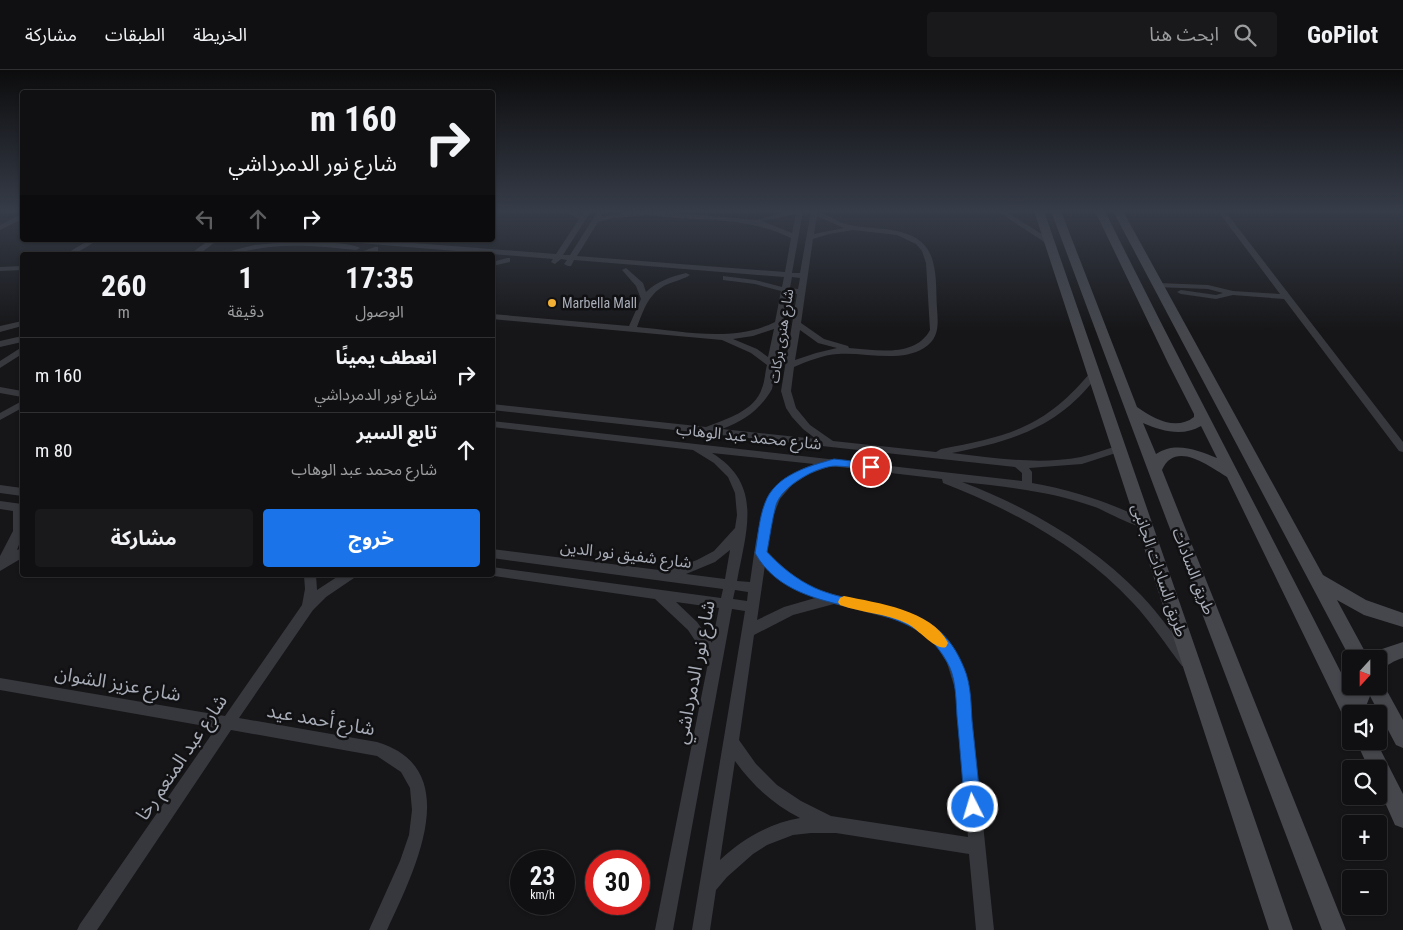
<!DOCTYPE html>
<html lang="ar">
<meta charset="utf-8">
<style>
:root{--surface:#101012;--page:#19191b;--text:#f1f3f6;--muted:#9c9d9f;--line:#303032;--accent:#1a73e8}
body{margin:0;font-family:"Roboto Condensed","Noto Sans Arabic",sans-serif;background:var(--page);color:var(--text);direction:rtl;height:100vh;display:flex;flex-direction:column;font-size:19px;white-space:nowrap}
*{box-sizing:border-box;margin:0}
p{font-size:16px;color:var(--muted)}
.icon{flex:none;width:28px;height:28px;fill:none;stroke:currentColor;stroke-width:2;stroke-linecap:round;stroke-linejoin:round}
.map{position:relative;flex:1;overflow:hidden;direction:ltr}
.sheet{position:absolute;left:20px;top:182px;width:475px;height:325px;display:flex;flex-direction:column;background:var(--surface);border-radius:5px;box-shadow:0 1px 4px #0004,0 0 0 1px var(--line);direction:rtl}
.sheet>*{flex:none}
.guide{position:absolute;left:20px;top:20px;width:475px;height:152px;border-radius:5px;box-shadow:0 1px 4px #0004,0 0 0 1px var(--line);direction:rtl;background:#101012;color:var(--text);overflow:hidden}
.needle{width:32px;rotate:201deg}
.fabs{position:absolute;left:1342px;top:580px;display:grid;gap:10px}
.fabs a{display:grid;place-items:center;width:45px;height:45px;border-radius:5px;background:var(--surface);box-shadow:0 1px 4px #0004,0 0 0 1px var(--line);font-size:25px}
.speed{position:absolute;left:510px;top:780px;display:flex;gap:10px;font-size:25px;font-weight:700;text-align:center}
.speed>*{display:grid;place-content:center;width:65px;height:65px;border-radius:50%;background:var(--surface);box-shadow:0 1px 4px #0004,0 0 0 1px var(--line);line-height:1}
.speed small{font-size:12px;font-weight:400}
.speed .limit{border:8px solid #d22;background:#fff;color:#111}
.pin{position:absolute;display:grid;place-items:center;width:42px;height:42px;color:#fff;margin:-21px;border:2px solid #fff;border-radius:50%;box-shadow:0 1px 5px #0007}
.me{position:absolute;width:55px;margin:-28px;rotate:355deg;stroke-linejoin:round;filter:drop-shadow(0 0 4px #0008)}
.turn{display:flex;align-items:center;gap:18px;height:105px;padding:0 15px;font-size:22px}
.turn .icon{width:65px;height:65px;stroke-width:2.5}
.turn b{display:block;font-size:35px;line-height:42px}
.lanes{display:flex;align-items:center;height:48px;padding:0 15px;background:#0003;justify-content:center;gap:25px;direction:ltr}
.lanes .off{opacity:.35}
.eta{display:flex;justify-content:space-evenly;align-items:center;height:85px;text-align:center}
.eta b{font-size:30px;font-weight:700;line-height:35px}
.primary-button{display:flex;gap:10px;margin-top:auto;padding:10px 15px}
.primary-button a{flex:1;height:58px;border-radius:5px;background:var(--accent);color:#fff;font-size:20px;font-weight:700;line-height:58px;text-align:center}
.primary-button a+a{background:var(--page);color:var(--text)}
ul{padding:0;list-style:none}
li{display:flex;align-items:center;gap:15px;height:75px;padding:0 15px;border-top:1px solid var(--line)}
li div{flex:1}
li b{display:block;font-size:19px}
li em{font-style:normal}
header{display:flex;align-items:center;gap:30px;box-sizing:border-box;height:70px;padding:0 25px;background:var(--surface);border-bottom:1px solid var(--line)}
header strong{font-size:24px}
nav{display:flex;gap:28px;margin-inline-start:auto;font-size:18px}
.search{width:350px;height:45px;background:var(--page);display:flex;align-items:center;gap:12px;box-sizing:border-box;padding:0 18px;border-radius:5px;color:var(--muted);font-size:19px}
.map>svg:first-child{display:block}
</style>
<header>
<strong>GoPilot</strong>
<div class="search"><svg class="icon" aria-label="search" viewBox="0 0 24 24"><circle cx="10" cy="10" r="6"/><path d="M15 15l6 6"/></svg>ابحث هنا</div>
<nav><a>الخريطة</a><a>الطبقات</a><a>مشاركة</a></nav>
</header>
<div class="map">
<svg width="1403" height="860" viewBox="0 0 1403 860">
<rect width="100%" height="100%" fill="#161618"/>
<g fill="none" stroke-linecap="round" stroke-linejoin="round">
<path fill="#37383d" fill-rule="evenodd" d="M564 141H573L582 145 585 141H591L563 185H570L598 141H604L601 147 636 141H652L756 150 790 141H803L792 203H800L811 141C824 141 836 152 849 155 879 161 924 154 933 192 937 206 936 223 937 238 938 254 940 268 924 278 900 293 865 282 838 284 823 285 808 291 794 297L791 321 796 338 810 355 833 371 936 382 941 379C1009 366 1044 358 1090 303L1093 302 1098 305C1059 357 1013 371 952 383 995 388 1038 395 1081 387 1094 384 1106 379 1118 376L1122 377 1123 379 1122 381 1082 394 1029 398 1032 402V413C1073 420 1111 433 1148 451L1150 454 1148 457C1138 460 1106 441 1095 437 1051 421 1007 417 962 412 1028 437 1092 474 1141 525 1160 545 1175 567 1192 588L1194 592 1192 596 1187 598 1182 596C1166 575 1151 552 1133 533 1081 477 1013 440 943 413L942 409 831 396 809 404 792 415 780 429 772 449 767 481C781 496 797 510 815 518 855 535 916 532 945 568 958 583 963 601 969 619L994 860H976L969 784 836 763H811L793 765 767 775 753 784 727 807 716 820 710 860H692L745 541 732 539 673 860H655L708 593 700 578 688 560 655 529 487 505H492V497L721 528 723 519 492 488V479L667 501 697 490 714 481 735 458 737 445 735 423 728 407 714 393 693 380 492 357V351L1022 411V403L1015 397 492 340V334L706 357C726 349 755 341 762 318 765 311 765 302 767 295L751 283 722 270 492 249V244L629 256 641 229 636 216 622 200 626 198 643 213 646 222C657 211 671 207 686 203L690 205C684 209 675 211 668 214 649 222 644 239 637 257 683 261 732 273 775 252L781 221 755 214 723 210V206L755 210 782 217 784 207 574 190 571 196H568L564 194 567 190 561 189 555 194 551 192 553 189 347 172 343 170H375L556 184 579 149ZM796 144 792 163 762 151ZM648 145C698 152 744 145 791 168L785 202 577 186 598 152 613 148ZM817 146 844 158 814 164ZM853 160 897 165 916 174 922 181 926 193 930 260C915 288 876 280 849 278L848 276 824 269 801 253 813 169 829 164ZM792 207 800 208 798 219 790 218ZM789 223 797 224 781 321 786 338 792 347 803 359 816 369 722 359C744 351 760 340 772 319ZM774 259 768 287 757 279 733 269 753 266ZM800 260 818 273 837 278 816 283 795 290ZM712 383 814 394C757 414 758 462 750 512L737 511C746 461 764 415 712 383ZM730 480 725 509 686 504 715 492ZM765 495 793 518 815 528 784 537 757 550ZM735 520 748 522 747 531 733 529ZM676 532 719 538 712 573 697 552ZM834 534 900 551 919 560 935 574 947 593 955 619 968 767 831 746 801 731 777 715 756 694 739 670 754 565 793 545ZM735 691C753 716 773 734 800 748 770 753 742 769 720 790Z
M997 141H1005L1053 171 1046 173Z
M1218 141H1225L1403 372V382L1399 381 1284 229 1233 225 1216 229 1181 224 1177 222 1181 220 1216 225 1223 223 1208 219 1155 217V213H1158L1208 215 1233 221 1280 224Z
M22 144V149L0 160V155Z
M89 170H98L73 185H64Z
M209 170H218L198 185H189Z
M287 172C302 172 349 171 360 178L356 180C327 177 298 174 270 177 251 179 234 185 215 185L254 175Z
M375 177H378V181L364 185H352Z
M507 188H510V192L492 196V192Z
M22 196V200L0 201V197Z
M22 251V256L0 262V256Z
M22 266V272L0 277V271Z
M22 277V284L0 298V291Z
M0 317 22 321V327L0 323Z
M22 331V338L0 350V343Z
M0 415 22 418V426L0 423Z
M0 431 22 434V467L17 480 22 478V488L0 501V486L13 461V441L0 439Z
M304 505H316L317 520 340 505H356L354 508 326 527 313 540 239 648 377 672C468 699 412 805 387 860H369L400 791 409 765 412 740 410 718 401 702 377 686 231 660 97 860H77L80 854 216 658 0 620V608L225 646 302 535 305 519Z"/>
<path fill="#45474d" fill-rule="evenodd" d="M1034 141H1044L1293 860H1269Z
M1051 141H1061L1137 337C1154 349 1176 361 1194 347V344L1168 293 1095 141H1105C1185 303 1270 462 1352 624L1354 616H1379V610H1381L1403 650V678L1396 675 1370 626 1363 644H1351V652L1345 650 1227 407C1209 396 1175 370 1162 400L1346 860H1322L1156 422ZM1143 353C1161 361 1183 367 1201 356L1217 388C1198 380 1175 371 1156 384Z
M1113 141H1123L1323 505 1366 530 1403 543V557L1364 545 1337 530 1369 589 1351 590Z
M1403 572V588C1394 590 1388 596 1379 599V589H1371L1379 580Z
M1356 671H1376L1403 724V758L1395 755 1379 719V699H1369Z"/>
</g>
<linearGradient id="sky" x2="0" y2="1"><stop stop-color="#0c0c0d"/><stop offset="0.54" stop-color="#363c48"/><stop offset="1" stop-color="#363c48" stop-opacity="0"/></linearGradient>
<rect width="1403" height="261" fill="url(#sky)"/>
<path fill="#1a73e8" stroke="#114b97" d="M834 389 871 393 876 397 871 400C859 399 847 396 836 396 817 396 782 416 776 435 772 450 770 466 767 482 781 497 796 509 815 518 870 542 936 526 964 598 971 614 971 634 972 651 975 679 978 708 981 737L979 743 973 745 967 743 965 737C962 707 960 677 957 646 956 631 956 612 950 598 914 517 797 558 755 483 758 467 759 448 765 433 775 405 809 396 834 389Z"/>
<path fill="#f59e0b" d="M844 526C877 533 932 540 948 573L946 577C936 581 919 560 908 554 886 543 862 543 840 535L838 532 840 528Z"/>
<circle fill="#f2b134" stroke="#111113" stroke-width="2" cx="552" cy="233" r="5"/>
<g text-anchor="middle" stroke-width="5" stroke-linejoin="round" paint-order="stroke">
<g font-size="14" fill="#a8adb8" stroke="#111113" text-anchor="start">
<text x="562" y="238">Marbella Mall</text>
</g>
<g font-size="14" fill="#a8adb8" stroke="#111113">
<text transform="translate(781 266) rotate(-81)" y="5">شارع هنرى بركات</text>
</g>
<g font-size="16" fill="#a8adb8" stroke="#111113">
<text transform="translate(749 366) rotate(6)" y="6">شارع محمد عبد الوهاب</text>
<text transform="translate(626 484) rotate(7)" y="6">شارع شفيق نور الدين</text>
<text transform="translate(1160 500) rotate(71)" y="6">طريق السادات الجانبى</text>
<text transform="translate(1194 501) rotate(69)" y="6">طريق السادات</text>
</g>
<g font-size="19" fill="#a8adb8" stroke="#111113">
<text transform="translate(694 602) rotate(-79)" y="7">شارع نور الدمرداشي</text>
<text transform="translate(118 613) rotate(10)" y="7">شارع عزيز الشوان</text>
<text transform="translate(321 649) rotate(10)" y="7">شارع أحمد عيد</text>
<text transform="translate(181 687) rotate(-56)" y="7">شارع عبد المنعم رخا</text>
</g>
</g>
</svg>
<div class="fabs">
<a><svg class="needle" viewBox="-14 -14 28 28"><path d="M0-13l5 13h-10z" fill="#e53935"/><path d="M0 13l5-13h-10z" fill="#9c9d9f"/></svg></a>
<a><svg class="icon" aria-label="sound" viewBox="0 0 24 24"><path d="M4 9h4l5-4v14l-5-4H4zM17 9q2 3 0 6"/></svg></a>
<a><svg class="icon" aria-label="search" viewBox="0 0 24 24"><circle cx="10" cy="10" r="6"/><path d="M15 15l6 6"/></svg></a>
<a>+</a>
<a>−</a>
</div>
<div class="speed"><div>23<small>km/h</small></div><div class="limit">30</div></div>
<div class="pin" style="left:871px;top:397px;background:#d93025"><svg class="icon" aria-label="arrive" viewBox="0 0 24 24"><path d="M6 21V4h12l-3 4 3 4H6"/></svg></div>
<svg class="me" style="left:973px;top:737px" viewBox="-20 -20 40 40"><circle r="17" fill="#1a73e8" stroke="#fff" stroke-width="3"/><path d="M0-11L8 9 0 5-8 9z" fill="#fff"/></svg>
<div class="guide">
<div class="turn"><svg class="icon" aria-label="right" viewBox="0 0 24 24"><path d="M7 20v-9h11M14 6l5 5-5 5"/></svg><div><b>160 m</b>شارع نور الدمرداشي</div></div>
<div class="lanes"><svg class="icon off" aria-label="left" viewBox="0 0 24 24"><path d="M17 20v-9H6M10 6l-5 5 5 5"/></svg><svg class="icon off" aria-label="ahead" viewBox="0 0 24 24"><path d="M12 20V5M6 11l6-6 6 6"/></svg><svg class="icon" aria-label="right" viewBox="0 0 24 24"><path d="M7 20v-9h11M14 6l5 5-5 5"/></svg></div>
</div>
<section class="sheet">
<div class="eta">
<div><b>17:35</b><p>الوصول</p></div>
<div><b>1</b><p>دقيقة</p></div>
<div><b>260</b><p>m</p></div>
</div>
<ul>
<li><svg class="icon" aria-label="right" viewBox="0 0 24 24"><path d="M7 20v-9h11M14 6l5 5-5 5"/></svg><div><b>انعطف يمينًا</b><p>شارع نور الدمرداشي</p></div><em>160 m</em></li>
<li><svg class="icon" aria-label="ahead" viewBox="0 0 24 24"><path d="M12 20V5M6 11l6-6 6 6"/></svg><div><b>تابع السير</b><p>شارع محمد عبد الوهاب</p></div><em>80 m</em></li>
</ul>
<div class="primary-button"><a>خروج</a><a>مشاركة</a></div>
</section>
</div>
